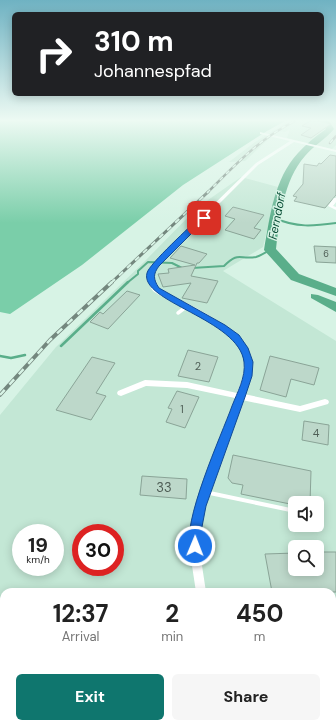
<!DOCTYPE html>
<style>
:root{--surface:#fff;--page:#f6f6f6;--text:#222;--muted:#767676;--accent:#0f766e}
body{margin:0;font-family:"DM Sans",sans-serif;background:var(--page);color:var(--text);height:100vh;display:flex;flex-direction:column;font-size:15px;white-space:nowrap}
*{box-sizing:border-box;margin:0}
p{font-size:13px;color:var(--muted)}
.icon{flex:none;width:22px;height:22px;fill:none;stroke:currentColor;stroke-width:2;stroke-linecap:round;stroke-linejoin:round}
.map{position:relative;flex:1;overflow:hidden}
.side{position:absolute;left:0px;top:588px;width:336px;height:140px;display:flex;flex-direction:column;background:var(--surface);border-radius:12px 12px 0 0;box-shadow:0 2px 10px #0003}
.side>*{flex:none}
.guide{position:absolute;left:12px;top:12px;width:312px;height:84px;border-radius:6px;box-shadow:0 2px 10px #0003;background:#202124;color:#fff;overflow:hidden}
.controls{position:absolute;left:288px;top:496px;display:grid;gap:8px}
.controls a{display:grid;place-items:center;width:36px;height:36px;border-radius:6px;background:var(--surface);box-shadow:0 2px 10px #0003;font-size:20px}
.speed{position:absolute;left:12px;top:524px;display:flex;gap:8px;font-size:20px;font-weight:700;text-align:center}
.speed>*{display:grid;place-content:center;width:52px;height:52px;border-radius:50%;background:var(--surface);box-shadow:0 2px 10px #0003;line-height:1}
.speed small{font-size:10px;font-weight:400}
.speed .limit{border:6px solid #d22;background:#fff;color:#111}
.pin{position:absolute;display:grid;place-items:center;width:34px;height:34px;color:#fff;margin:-17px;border-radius:8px;box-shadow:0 2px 6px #0006}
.me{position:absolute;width:44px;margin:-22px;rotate:1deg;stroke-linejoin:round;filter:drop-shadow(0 0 3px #0008)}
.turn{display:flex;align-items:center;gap:14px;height:84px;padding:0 16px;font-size:18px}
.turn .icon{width:52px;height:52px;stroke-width:2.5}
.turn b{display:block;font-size:28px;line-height:34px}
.eta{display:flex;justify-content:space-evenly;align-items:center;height:68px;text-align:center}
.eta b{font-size:24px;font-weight:700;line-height:28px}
.action{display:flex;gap:8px;margin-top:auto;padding:8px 16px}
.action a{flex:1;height:46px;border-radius:6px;background:var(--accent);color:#fff;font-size:16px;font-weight:700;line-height:46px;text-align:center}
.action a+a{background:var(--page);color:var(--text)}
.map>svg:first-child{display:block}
</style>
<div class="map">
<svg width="336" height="728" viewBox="0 0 336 728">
<rect width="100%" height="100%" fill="#d7f3e5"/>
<path fill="#c3e7d5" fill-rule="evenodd" d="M289 121H336V145L332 149 287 138 290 129 285 132 279 131 275 133 245 161 229 162 255 142Z
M241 177 278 187 263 247 223 271 336 341V728H0V415L56 347 145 261 198 207ZM295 503H317V525H295ZM21 533H55V567H21ZM81 533H115V567H81ZM295 547H317V569H295ZM4 592H332V724H4Z"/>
<path fill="#7acea9" d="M0 121H285L267 131 183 185 82 265 10 314 0 312Z"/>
<path fill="#5aae8a" d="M311 294 318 295 336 302V312L311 298Z"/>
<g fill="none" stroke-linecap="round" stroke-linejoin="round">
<path stroke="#5aae8a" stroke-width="2" d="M275 218C296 228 314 226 336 223
M192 268 224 266C239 251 239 260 256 257 260 256 266 252 270 250
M127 283 138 274V271L148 262 172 263 182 268"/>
<path stroke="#5aae8a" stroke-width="2.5" d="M61 346 128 282
M0 356 11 358 25 355"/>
<path fill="#5aae8a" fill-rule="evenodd" d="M321 121H329L334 129C326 139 313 146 305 156 283 181 280 218 276 249L299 274 336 288V296L291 280 264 250C270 216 274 179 298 153 306 144 316 136 326 129Z"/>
</g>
<path fill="#bdd8ca" stroke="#8aa497" d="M310 121H319L331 124 311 138 301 135 311 128 302 126Z
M330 155 336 156V195L325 208 294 201 297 197 293 196 303 184 304 164 317 166 319 163 321 164Z
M233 207 264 215 254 228 261 230 254 239 225 230 235 219 225 216Z
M181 246 207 254 199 263H197L191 276 218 281 207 303 182 298 191 283 163 287 158 274 169 273 168 269 195 265 170 258Z
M314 246 336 247V263L316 262Z
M127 291 140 295 108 329 90 322 100 312 103 314Z
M188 350 218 357 209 382 178 376Z
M270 356 319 368 314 385 291 379 286 397 260 390Z
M92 357 115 363 96 393 106 396 91 420 56 410Z
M177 391 199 397 185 428 166 422 172 409 168 408Z
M304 421 329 425 328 445 302 440Z
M233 455 311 471 310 503H295V505L241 494 243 485 232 483 228 478Z
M142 476 187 479 186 499 140 495Z
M317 552H336V592H272L265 554 295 553V569H317Z"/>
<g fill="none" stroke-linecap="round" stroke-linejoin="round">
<path stroke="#fff" stroke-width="3.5" d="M178 313 186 307"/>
<path stroke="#fff" stroke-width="4" d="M205 492 295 511"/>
<path stroke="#fff" stroke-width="5.5" d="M0 678H4
M23 724V728"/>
<path fill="#fff" fill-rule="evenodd" d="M260 132 336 150V152L294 142 258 165 158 265C152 274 153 280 158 289 182 301 244 328 250 356 254 369 249 382 244 394L300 406 325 399 328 400 329 402 328 404 300 412 242 400 204 506 200 532 201 559 206 592H196L191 559 190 532 196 506 235 398 187 388 146 386 121 396 118 395 117 393 118 391 145 380 187 382 237 393C242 380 247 368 243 354 237 334 191 311 172 301 167 298 158 295 153 291 145 281 148 272 154 263L256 163 290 141 260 134Z
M334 198H336V202L333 206 336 207V210L328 206Z
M201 724H213V728H201Z"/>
<defs>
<path id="rail-far2" d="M330 143 336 136
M207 193C234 166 260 138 295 121"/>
<path id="rail-far1" d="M111 283 208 192"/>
<path id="rail" d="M0 395 50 340 112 282"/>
</defs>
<use href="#rail-far2" stroke="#74877e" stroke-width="2.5"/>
<use href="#rail-far1" stroke="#74877e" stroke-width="3"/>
<use href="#rail" stroke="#74877e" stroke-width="4"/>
<use href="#rail-far2" stroke="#d7f3e5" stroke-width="1.5" stroke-dasharray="4.5" stroke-linecap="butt"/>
<use href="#rail-far1" stroke="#d7f3e5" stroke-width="2" stroke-dasharray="5.5" stroke-linecap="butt"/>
<use href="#rail" stroke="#d7f3e5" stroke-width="2.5" stroke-dasharray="7" stroke-linecap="butt"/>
</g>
<linearGradient id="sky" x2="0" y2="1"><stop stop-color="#6fb2c2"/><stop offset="0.54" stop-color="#edfaf3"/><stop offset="1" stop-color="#edfaf3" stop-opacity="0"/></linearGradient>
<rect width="336" height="223" fill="url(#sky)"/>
<path fill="#1a73e8" stroke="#114b97" d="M201 216 207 218 159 266C153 274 153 279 159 288L225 325 239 335 248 348 253 362 252 376 245 397 206 506 201 532 202 546 200 550 195 551 191 550C180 525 222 434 232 406 237 393 246 377 244 362 239 319 139 302 147 273 149 264 192 225 201 216Z"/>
<g text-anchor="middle" stroke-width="3" stroke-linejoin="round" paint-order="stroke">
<g font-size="9" fill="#4f5e56">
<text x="326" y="257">6</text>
</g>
<g font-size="11" fill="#4f5e56">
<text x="198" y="370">2</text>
<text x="182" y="413">1</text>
<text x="316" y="437">4</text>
</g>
<g font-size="12" font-style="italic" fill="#0c5139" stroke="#d7f3e5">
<text transform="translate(277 216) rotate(-79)" y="4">Ferndorf</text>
</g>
<g font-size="13" fill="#4f5e56">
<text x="164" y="492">33</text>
</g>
</g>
</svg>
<div class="controls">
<a><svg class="icon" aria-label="sound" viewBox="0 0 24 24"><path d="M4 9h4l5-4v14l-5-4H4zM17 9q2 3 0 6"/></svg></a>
<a><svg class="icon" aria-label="search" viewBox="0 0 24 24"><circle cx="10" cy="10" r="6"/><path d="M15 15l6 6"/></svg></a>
</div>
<div class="speed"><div>19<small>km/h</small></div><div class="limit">30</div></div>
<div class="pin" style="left:204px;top:218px;background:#d93025"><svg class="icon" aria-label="arrive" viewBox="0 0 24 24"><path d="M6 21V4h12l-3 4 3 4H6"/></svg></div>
<svg class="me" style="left:195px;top:546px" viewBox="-20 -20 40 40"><circle r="17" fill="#1a73e8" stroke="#fff" stroke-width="3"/><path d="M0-11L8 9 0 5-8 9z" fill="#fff"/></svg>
<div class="guide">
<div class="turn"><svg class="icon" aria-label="right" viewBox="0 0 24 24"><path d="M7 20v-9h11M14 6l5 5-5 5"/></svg><div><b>310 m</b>Johannespfad</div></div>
</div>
<section class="side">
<div class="eta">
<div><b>12:37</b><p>Arrival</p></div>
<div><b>2</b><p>min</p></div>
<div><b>450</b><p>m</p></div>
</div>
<div class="action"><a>Exit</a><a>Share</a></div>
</section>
</div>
